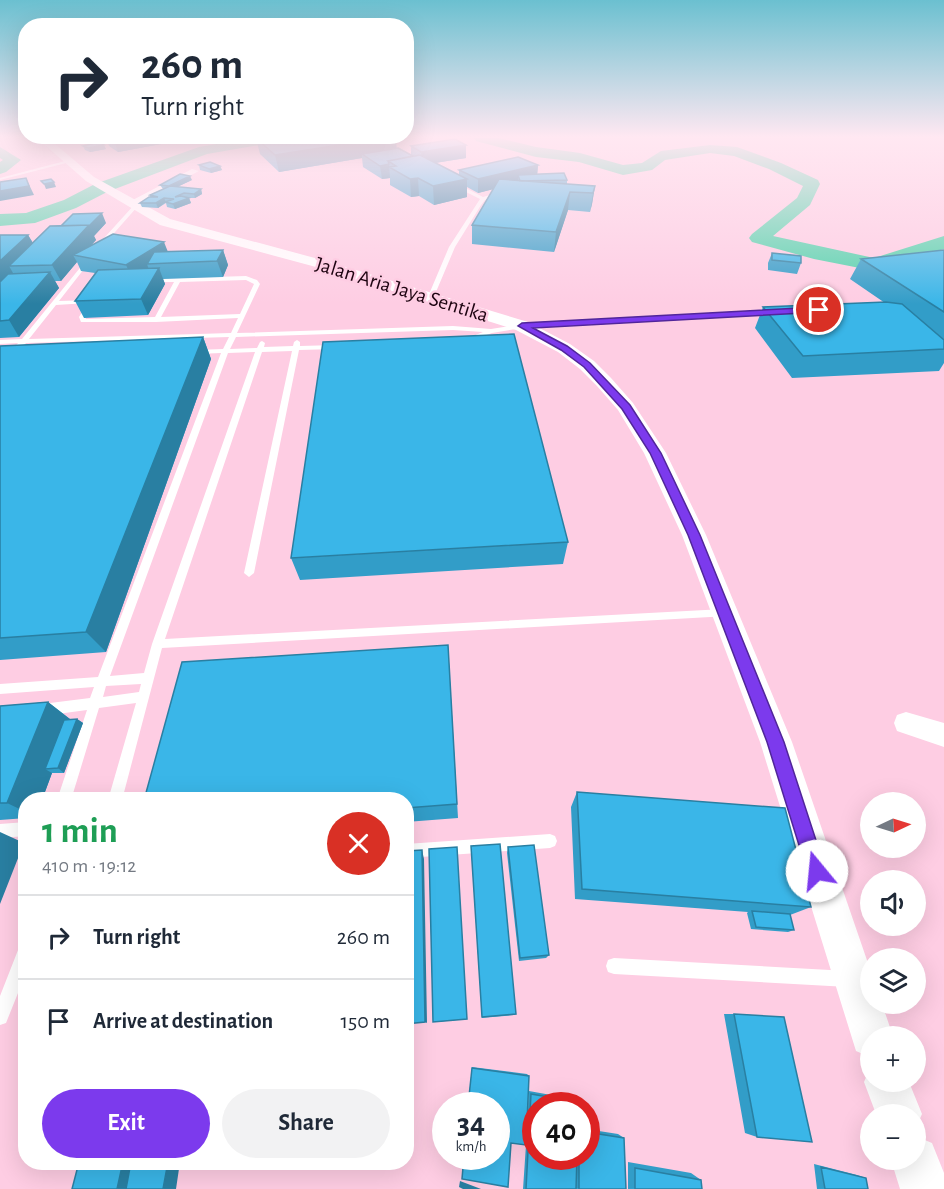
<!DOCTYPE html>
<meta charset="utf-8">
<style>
:root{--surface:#fff;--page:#f2f2f3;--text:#1f2937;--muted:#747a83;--line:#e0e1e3;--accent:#7c3aed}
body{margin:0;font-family:"Alegreya Sans",sans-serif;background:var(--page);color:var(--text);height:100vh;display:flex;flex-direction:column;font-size:22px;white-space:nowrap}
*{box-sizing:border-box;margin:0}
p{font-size:20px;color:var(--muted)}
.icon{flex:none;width:33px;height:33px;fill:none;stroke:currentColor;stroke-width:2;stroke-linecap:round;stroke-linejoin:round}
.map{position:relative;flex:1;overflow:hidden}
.sheet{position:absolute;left:18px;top:792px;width:396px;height:378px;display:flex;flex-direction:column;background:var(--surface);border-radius:24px;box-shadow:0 6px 24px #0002}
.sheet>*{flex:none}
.banner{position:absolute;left:18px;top:18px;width:396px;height:126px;border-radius:24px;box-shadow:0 6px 24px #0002;background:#fff;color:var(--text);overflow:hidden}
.needle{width:39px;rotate:86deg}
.controls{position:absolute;left:860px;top:792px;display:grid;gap:12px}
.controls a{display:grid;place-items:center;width:66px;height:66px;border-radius:50%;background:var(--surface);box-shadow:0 6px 24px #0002;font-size:30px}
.speed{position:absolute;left:432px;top:1092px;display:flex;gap:12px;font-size:30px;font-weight:700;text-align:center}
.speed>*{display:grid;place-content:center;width:78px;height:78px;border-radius:50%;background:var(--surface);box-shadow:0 6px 24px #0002;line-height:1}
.speed small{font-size:15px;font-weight:400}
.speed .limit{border:9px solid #d22;background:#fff;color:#111}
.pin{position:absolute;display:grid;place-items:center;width:51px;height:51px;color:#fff;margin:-26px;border:3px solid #fff;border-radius:50%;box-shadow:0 2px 6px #0007}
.me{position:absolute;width:66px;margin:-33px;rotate:343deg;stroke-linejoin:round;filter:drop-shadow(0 0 4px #0008)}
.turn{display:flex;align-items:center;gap:21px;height:126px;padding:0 24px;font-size:27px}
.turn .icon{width:78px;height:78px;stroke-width:2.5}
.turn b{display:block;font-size:42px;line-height:51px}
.round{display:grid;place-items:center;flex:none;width:63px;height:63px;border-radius:32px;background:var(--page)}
.head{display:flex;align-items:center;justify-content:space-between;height:102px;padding:0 24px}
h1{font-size:36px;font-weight:700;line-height:45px;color:#1e9e55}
.action{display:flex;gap:12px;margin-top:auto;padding:12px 24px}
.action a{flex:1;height:69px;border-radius:36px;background:var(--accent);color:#fff;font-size:24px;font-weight:700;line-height:69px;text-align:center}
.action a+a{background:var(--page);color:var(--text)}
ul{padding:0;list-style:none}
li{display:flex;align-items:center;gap:18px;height:84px;padding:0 24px;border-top:2px solid var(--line)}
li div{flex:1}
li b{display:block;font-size:22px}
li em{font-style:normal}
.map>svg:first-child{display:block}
</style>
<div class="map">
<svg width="944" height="1189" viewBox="0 0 944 1189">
<rect width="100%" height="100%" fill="#fecde3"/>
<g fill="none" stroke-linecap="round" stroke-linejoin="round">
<path fill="#50d2ab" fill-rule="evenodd" d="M251 138H284L277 142 207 154 107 192 76 208 35 223 0 226V214L26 213 64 200 95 184 199 147Z
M474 138H498L536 147 580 153 623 165 642 163 661 151 710 145 737 147 781 163 818 180 820 184 810 205 773 236 874 258 944 236V249L875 271 814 259 752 242 749 238 752 234 797 198 803 186 769 169 734 156 710 153 665 160 652 170 623 175 579 162 536 157 476 141Z
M0 147 21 160 6 172 0 174V162L3 160 0 158Z"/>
<path fill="#fff" fill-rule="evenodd" d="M78 138H86L51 145 49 144Z
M69 160 70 162 0 180V178Z
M452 183H456L483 197 500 192 502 193 485 200 481 205 455 247 433 299 430 301 427 299 449 247 480 199 452 185Z
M134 205 138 206 100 249H96V247Z
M88 258 91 260 59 301 91 300 93 304 85 317 86 319 155 317 174 282H148L147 281 150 279 246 276 257 280 260 284 237 333 453 326 491 329 522 324 774 310 777 312 774 314 522 328 492 333 465 343 463 342V340L483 332 453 330 236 337 230 349 257 348 260 342 262 341 265 343 264 347 293 346 294 342 297 340 300 342V346L336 345 339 347 336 349 299 350 254 573 249 577 244 573 292 351 262 352 165 639 724 609 728 610 729 613 728 616 162 648 122 800H108L136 703 99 708 71 800H57L87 710 42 716 38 714 36 710 38 706 42 704 90 698 94 687 0 694V684L98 677 221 353 196 354 193 352 196 350 223 349 229 337 26 343 14 357H10L8 356 18 343 0 344V340L22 339ZM246 280 254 284 240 314 161 317 180 282ZM88 303 79 317 81 322H156L238 318 231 333 29 339 56 305ZM255 352 152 644 144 673 110 676 228 353ZM141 684 139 692 103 697 106 686Z
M26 822V836L0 838V824Z
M550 834 555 836 557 841 555 846 550 848 406 858V844Z
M26 943V973L6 1023 0 1025V996L20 945Z
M614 958 848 971 854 973 856 979 854 985 848 987 614 974 608 972 606 966 608 960Z"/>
<path fill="#fff" fill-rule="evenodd" d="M192 169 199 171 132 206 127 203Z
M906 712 944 723V747L897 731 894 723 897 715Z"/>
<path fill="#fff" fill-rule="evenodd" d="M37 138H48L94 177 170 219 326 261 528 322 570 344 594 361 611 378 633 403 666 453 706 535 792 742 870 969V1004H882L893 1036H870V1057L856 1051 760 742 682 535 644 453 618 410 597 386 580 369 558 352 516 330 316 267 160 225 86 181Z
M870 1068V1082H909L922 1114 915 1130V1114H876L864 1082Z
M915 1136 932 1143 944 1173V1189H900L891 1160H915Z"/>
</g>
<path fill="#329dc8" d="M96 138H171L172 142 118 152 109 146 108 142 102 144 97 140Z
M256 138 396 148 411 155V146L466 158 435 163 459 175V170L538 165 537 174 567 180V184L595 186 592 204 590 212 568 210 554 252 472 244V225L493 189 478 193 467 187V197L434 205 419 196 411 197 390 185V178L382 179 363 167 362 158 279 172 260 154Z
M83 146 106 149 90 152 85 150Z
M199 165 220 166 222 170 211 173 200 170Z
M192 180 177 187 201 189 202 194 195 198H187H189L191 203 175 209 167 207 166 203 158 208 142 207 140 203 150 197V195L163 189 160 185Z
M106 223 94 236 96 240 90 246 168 252 223 250 228 265 223 277 163 279 165 284 148 315 84 318 75 301 95 273 81 271 77 262 61 281H55L59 288 19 337 0 338V235H28L33 243Z
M944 250V363L939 371 792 378 755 328 763 307 885 303 850 279 861 259Z
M772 253 801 263 797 274 768 270V263Z
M203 337 211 359 106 652 0 660V346Z
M568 542 563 564 300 580 291 558Z
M448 645 458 818 406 822V800Z
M48 702 70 719H77L83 723 64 773H52L42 800H26V818L0 820V706Z
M577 792 811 907 790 915 794 930 788 932 751 929 747 913 748 912 575 899 571 807Z
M471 846 516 1014 514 1015 482 1018Z
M508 847 549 955 546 958 519 961 507 853Z
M429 849 467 1019 436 1022H433Z
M724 1014H734L757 1137 745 1133Z
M472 1067 527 1074 529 1076 528 1111 529 1091 573 1099 577 1102 536 1156H586V1129L618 1134 624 1138 626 1189H523L526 1145 511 1143 468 1106Z
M628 1162 691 1173 701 1180 702 1189H628Z
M814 1164 857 1175 866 1178 868 1189H817Z"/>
<path fill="#297fa2" d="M106 138 108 142 102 144 100 139Z
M144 138H171L172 142 118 152 115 143Z
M383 138H396L397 152 362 154V158L279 172 275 155Z
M104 145 106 149 90 152 88 148Z
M466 145V158L422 165 421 152Z
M389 164 390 178 382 179 380 166Z
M538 165 537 178 518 175V183L478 193V179Z
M220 166 222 170 211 173 209 169Z
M190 176 192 180 177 187 169 186Z
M26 178 34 195 0 201V191Z
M418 178 419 196 411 197 410 179Z
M467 179V197L434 205 433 186Z
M54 182 56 187 46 189 44 184Z
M595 186 592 204 590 212 593 193Z
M201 189 202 194 195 198 194 194Z
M570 192 568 210 554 252 556 232Z
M164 198 166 202 158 208 156 203Z
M189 198 191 203 175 209 173 204Z
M102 213 106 223 94 236 96 240 81 257 73 255 77 262 61 281 52 265 89 225Z
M28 235 37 250 9 266 13 273 0 286V261Z
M164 242 170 257 147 264 149 270 133 280 126 265Z
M223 250 228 265 223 277 217 261Z
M159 268 165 284 148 315 141 299Z
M50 272 59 288 19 337 9 320Z
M203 337 211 359 106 652 86 632Z
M48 702 71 720 45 769 52 773 42 800H26V812L7 803Z
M77 719 83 723 64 773 58 768Z
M0 832 24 843 0 904Z
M422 850 424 859 427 1023 425 1022Z
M123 1162H137L132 1189H117Z
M168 1162H180L176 1189H163Z
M460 1181 481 1189H463L459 1187Z"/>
<path fill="#3ab6e8" stroke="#297fa2" stroke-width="1.5" d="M106 138H145L115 143Z
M256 138H383L275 155Z
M455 139 466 145 421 152 411 146Z
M99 142 104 145 88 148 83 146Z
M398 148 413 156 388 161 389 164 380 166 362 154Z
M420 155 467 179 433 186 418 178 410 179 389 167 396 166 388 161Z
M518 157 538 165 478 179 459 170Z
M210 162 220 166 209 169 199 165Z
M564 173 567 180 520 181 518 175Z
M180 174 190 176 169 186 160 185Z
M26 178 29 186 0 191V182Z
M51 179 54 182 44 184 41 181Z
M499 179 595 186 593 193 570 192 556 232 472 225Z
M170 186 201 189 194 194 184 193 175 197 181 196 189 198 173 204 165 202 174 199 164 198 156 203H140L149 197H158L150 195Z
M102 213 89 226V225L61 226 73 214Z
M89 225 52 265 9 266 50 226Z
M113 234 164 242 126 265 73 255Z
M0 235H28L0 261Z
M223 250 217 261 147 264 154 252Z
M944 250V312L861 259Z
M772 253 801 256V263L772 260Z
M159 268 141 299 75 301 98 270Z
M50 272 9 320 0 321V282L8 274Z
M886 302 902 304 944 340V349L803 356 763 307Z
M514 334 568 542 291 558 323 342Z
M203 337 86 632 0 638V346Z
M448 645 457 804 406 808V800H144L182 662Z
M48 702 7 803H0V706Z
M77 719 58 768 45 769 64 720Z
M577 792 785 808 811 907 582 889Z
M500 844 516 1014 482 1017 471 846Z
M534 845 549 955 520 958 508 847Z
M457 847 467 1019 433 1022 429 849Z
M422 850 425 1022 406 1024V851Z
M752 911 790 914 794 930 756 927Z
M734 1014 784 1017 812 1142 757 1137Z
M472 1068 529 1076 526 1145 511 1143 508 1187 462 1179 464 1156H496V1106H468Z
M531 1094 577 1102V1106H536V1156H577L576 1189H526Z
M586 1132 624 1138 626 1189H579V1156H586Z
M79 1162H123L117 1189H72Z
M131 1162H168L163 1189H126Z
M821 1167 866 1178 868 1189H825Z
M635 1168 701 1180 702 1189H635Z"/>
<linearGradient id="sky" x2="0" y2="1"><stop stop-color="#6bc0d0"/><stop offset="0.45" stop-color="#ffe8f2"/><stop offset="1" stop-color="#ffe8f2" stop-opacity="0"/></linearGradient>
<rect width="944" height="304" fill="url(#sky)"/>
<path fill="#7c3aed" stroke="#51269a" stroke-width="1.5" d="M819 307 822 308V312L533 328 567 346 590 363 630 405 661 453 700 535 784 742 826 871 823 878 817 881 810 878 807 871 767 742 688 535 650 453 622 409 584 367 561 350 518 326 522 323Z"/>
<g text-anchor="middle" stroke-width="5" stroke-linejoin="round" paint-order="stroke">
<g font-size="21" fill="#1e0411" stroke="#fecde3">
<text transform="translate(402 289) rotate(17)" y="7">Jalan Aria Jaya Sentika</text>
</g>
</g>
</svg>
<div class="controls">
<a><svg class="needle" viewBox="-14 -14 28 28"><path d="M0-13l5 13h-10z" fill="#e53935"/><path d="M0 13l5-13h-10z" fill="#747a83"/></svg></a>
<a><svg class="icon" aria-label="sound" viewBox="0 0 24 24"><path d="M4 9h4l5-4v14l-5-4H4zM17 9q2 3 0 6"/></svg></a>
<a><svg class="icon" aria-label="layers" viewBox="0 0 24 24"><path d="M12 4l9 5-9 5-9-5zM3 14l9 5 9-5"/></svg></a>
<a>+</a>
<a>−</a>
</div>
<div class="speed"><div>34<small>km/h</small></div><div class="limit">40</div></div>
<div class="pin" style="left:819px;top:310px;background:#d93025"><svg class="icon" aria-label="arrive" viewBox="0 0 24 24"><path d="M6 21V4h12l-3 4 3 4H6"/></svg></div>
<svg class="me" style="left:817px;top:871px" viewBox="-20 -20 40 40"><circle r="19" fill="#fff"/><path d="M0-13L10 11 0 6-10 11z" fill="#7c3aed"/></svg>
<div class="banner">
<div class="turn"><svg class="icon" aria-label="right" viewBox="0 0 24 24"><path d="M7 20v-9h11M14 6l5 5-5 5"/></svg><div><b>260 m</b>Turn right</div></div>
</div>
<section class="sheet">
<div class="head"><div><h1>1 min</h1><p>410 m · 19:12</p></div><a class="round" style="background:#d93025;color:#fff"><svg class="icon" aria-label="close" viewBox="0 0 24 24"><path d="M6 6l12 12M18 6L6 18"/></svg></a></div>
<ul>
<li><svg class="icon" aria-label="right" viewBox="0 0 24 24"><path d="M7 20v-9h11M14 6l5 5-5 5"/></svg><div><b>Turn right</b></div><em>260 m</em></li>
<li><svg class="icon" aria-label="arrive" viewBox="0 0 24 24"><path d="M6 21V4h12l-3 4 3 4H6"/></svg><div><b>Arrive at destination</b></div><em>150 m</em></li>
</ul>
<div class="action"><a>Exit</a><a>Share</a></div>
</section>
</div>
